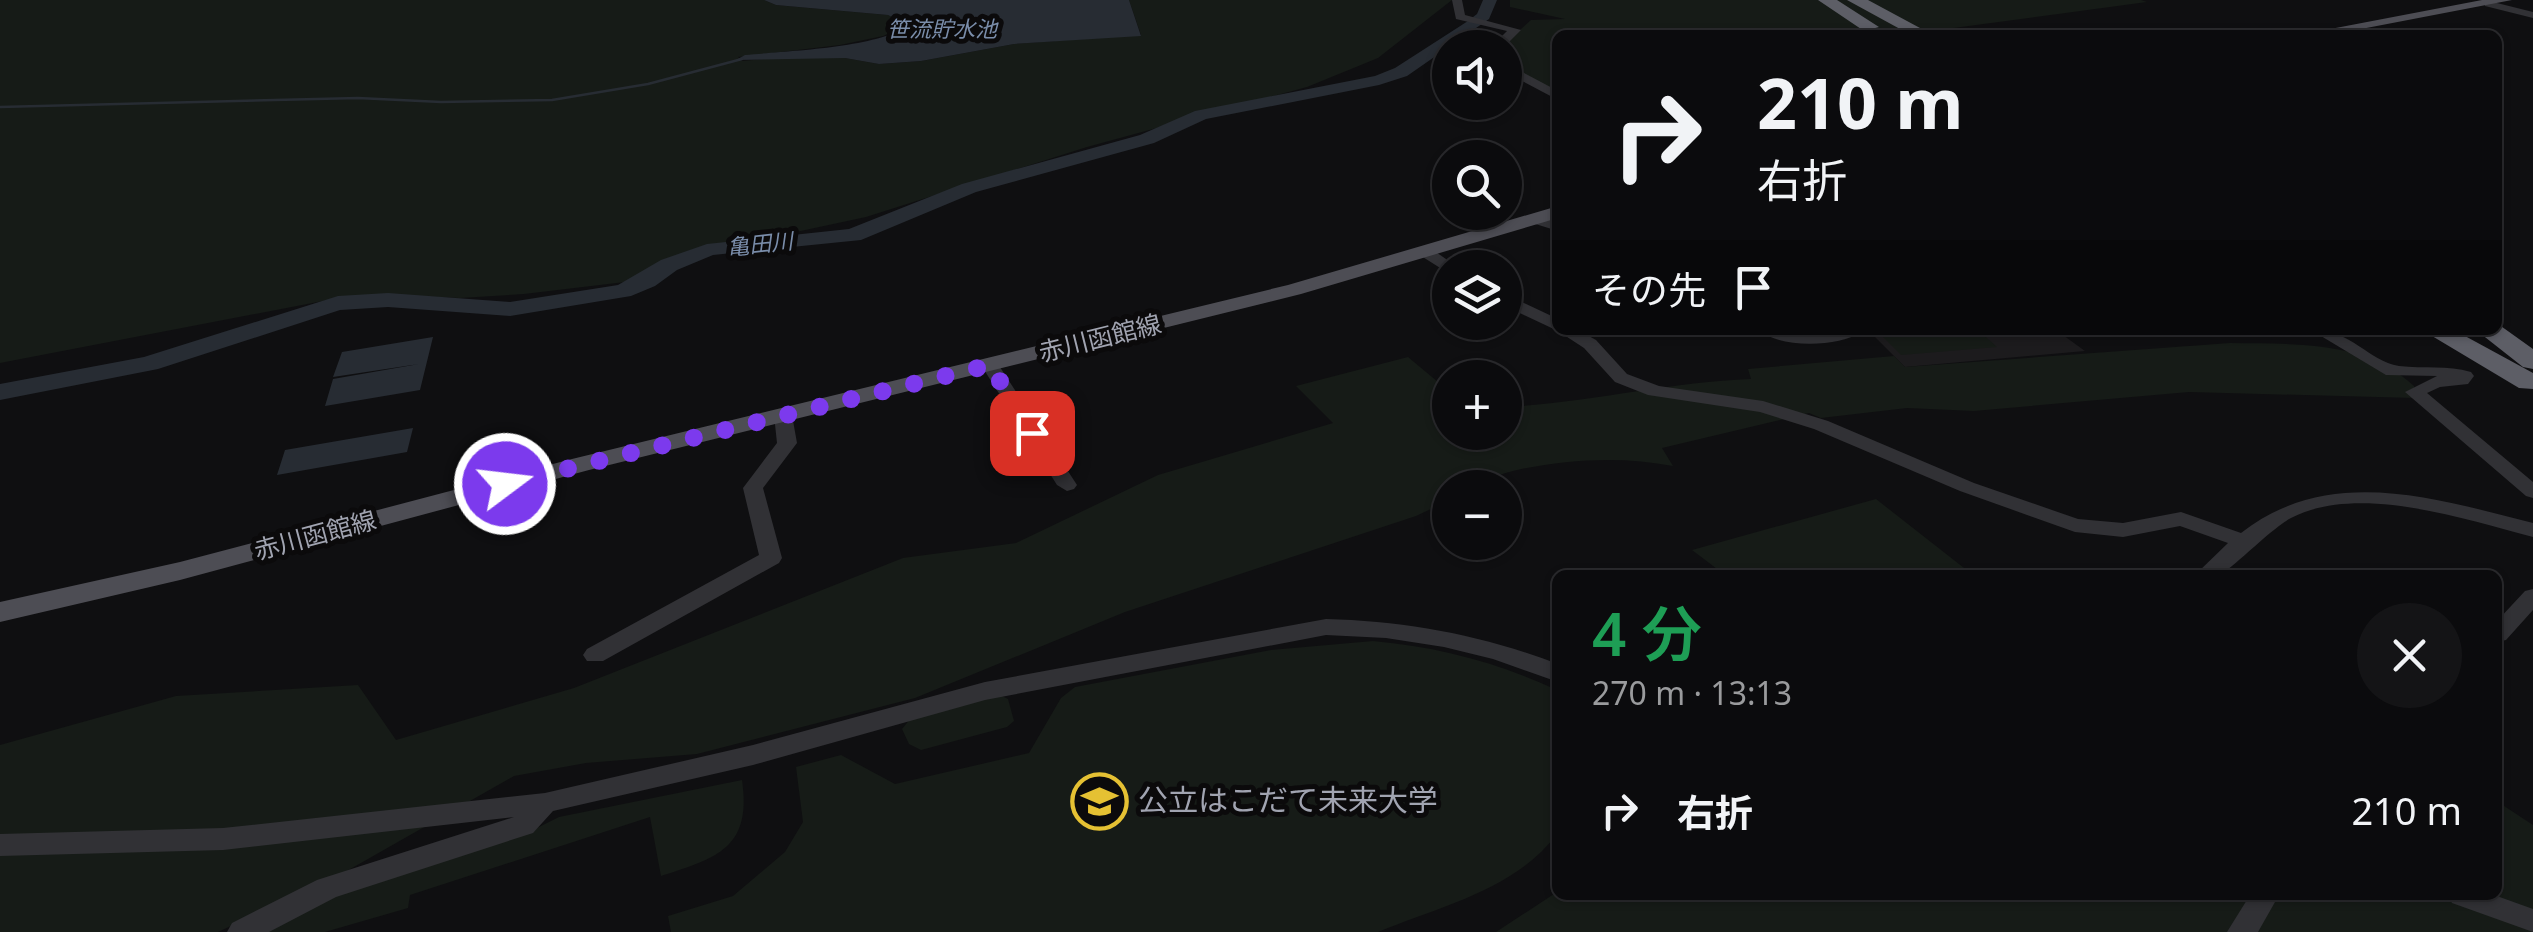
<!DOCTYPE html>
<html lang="ja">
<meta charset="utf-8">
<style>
:root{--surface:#0b0b0d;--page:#141416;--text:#f1f3f6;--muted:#9a9b9d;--line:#2b2b2e}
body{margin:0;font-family:"Noto Sans","Noto Sans JP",sans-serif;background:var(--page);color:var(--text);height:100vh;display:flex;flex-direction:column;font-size:38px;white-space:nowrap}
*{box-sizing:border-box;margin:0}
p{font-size:32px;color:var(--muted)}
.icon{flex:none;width:55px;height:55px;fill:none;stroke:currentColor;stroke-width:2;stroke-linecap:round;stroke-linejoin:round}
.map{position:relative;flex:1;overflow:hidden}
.details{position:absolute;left:1552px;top:570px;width:950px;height:330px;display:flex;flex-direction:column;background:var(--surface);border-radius:15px;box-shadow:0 2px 8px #0004,0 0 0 2px var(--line)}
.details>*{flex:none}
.guide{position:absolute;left:1552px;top:30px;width:950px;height:305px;border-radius:15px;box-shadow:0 2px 8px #0004,0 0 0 2px var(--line);background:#0b0b0d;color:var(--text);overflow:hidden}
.buttons{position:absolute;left:1432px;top:30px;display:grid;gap:20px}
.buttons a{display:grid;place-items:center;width:90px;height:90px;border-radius:50%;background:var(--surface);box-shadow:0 2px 8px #0004,0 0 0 2px var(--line);font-size:50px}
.pin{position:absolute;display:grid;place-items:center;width:85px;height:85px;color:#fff;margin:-42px;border-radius:20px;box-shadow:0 5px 15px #0006}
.me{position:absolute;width:110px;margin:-55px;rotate:75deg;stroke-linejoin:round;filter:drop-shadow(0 0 8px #0008)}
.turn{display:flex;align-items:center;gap:35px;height:210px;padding:0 40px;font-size:45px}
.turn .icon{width:130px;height:130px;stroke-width:2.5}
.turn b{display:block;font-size:70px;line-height:85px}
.then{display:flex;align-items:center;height:95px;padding:0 40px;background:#0003;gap:20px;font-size:38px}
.round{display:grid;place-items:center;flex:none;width:105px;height:105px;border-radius:52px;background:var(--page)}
.headline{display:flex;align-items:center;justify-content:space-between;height:170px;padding:0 40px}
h1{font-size:60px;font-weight:600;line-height:75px;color:#1e9e55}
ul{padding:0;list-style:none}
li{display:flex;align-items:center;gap:30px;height:140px;padding:0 40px}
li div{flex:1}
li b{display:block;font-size:38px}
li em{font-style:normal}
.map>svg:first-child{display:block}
</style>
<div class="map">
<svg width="2533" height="932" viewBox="0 0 2533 932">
<rect width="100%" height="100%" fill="#0f0f11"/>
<path fill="#1c1b1d" d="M1868 330H2056L2085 351 1905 367Z"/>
<path fill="#161b17" d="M0 0H764L776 5 888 15 909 25 883 36 840 45 738 57 742 61 786 57 845 58 879 64 921 61 1014 44 1141 35 1129 0H1452L1378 58 1307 87 1087 147 866 217 717 249 625 282 524 294 460 298 395 295 328 300 0 363Z
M1510 0H2141L2147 2 1901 35H1558L1557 93 1505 63V48H1500L1531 20 1565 19 1510 7Z
M1876 330H1978L1997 347 1901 355Z
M2230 343C2293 344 2366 340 2414 386V398L2189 392 1974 411 1907 408 1821 418 1809 413 1662 448 1673 466C1623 456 1567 459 1517 470 1489 476 1483 487 1450 488V500L1416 516 1125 612 915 698 697 754 586 763 514 776 338 876 218 932H0V745L176 696 358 685 396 740 574 688 903 558 1016 543 1158 475 1333 423 1296 386 1408 357 1450 392V432H1505V407C1588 403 1668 382 1751 379L1748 369 1894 356 1905 367Z
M1876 499 1973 575H1725L1692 550Z
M1373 641C1439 647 1496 662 1557 690V834C1515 890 1440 906 1378 932H671L668 916 733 896 785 852 803 822 796 767 841 755 895 784 1029 753 1061 698 1075 687 1271 650Z
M1000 695 1008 699 1014 721 1007 727 921 750 909 744 902 729 911 718Z
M742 780C752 848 717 858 661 876L650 817 410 895 408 908 325 932H262L326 898 525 834 559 817Z
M2498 802 2533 825V932H1496L1557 892 2498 895Z"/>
<path fill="#272c33" d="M764 0H1129L1141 36 1014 44 921 61 879 64 845 58 736 60 745 55C785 51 880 48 908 25L888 15 776 5Z
M433 337 420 390 325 406 333 379 419 364 333 377 342 352Z
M413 428 407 452 277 475 285 450Z"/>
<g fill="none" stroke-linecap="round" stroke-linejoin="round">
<path stroke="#272c33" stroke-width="2.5" d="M0 107 358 98 441 102 552 100 648 84 742 59"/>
<path fill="#272c33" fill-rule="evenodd" d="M1483 0H1497L1489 19 1407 76 1379 85 1206 119 1154 143 976 192 861 240 713 255 677 270 655 286 631 296 510 316 388 307 340 310 158 369 0 400V384L144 357 338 296 388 293 510 302 618 285 661 260 707 244 849 229 962 184 1140 135 1195 111 1375 76 1395 68 1468 21 1477 14Z"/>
<path fill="#313135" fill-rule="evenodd" d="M1452 0H1462L1465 15 1521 30 1503 48H1490L1507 31 1456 19Z
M2489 1 2533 12V18L2485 6V2Z
M1505 63 1558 91V100L1505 72Z
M1534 214 1558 222V231L1529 222 1526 219Z
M1424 246 1430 248 1459 268 1445 271 1418 254V248Z
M1505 294 1558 319V330H1578L1596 340 1627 374 1659 386 1763 401 1828 421 1974 483 2078 519 2123 523 2181 512 2241 533C2329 464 2434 498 2533 523V537C2464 519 2358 483 2291 518 2270 529 2231 571 2218 575 2212 577 2201 575 2195 575L2228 543 2180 526 2123 537 2075 532 1960 491 1814 429 1760 412 1648 395 1615 382 1584 348 1558 331 1505 306Z
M1760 330 1797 333 1830 330 1861 332C1840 347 1779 349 1760 330Z
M2311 330C2353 330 2368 361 2399 366 2424 369 2447 365 2471 372L2474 376 2468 384 2440 387 2427 393 2533 482V498L2526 496 2405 392 2437 376 2386 375Z
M990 360 996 361 1077 485 1074 489 1067 491 1057 485 981 365Z
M783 409 792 415 797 443 763 488 782 558 779 563 603 661H587L583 655 587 649 759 555 743 488 777 443 774 415Z
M2533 589V610L2506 640 2498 642V620L2525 591Z
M1326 619C1406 621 1482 635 1558 664V682L1493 659 1444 647 1386 638 1326 635 985 700 753 765 553 811 533 833 336 897 269 932H227L232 923 317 880 514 817 223 850 0 856V834L223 828 545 793 753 745 985 682Z
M2250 895H2279L2258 932H2227Z
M2448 895H2494L2533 909V932L2452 903Z"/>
<path fill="#4d4d54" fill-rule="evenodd" d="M2482 0H2512L2330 35H2299Z
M1558 206V218L1301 294 589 470 180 580 0 622V602L180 562 572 459 1288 285Z"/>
<path fill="#5d5e66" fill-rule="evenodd" d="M1818 0H1837L1879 27 1864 31Z
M1847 0H1868L1933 35H1911Z
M2498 324 2533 349V369L2523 367 2476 330H2498Z
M2422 330H2454L2533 373V389L2519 388Z"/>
</g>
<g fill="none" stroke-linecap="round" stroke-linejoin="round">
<path stroke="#7c3aed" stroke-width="18" stroke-dasharray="0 32.4" d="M505 484 990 365 1032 433"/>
</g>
<defs>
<symbol id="university-ring" viewBox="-11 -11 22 22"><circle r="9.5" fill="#0b0a0b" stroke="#e5c133" stroke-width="1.5"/><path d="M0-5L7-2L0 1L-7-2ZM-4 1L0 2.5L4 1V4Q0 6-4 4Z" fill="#e5c133"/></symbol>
</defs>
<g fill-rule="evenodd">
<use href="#university-ring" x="1068" y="770" width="63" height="63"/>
</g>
<g text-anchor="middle" stroke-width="10" stroke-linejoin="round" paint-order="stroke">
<g font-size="22" font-style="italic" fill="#7a8daa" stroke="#0b0a0b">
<text x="942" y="37">笹流貯水池</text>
<text transform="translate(760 244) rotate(-6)" y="8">亀田川</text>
</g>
<g font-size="25" fill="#a1a4b1" stroke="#0b0a0b">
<text transform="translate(1100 338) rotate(-14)" y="9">赤川函館線</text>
<text transform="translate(315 535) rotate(-15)" y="9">赤川函館線</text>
</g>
<g font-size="30" fill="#a1a4b1" stroke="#0b0a0b" text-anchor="start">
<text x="1138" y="811">公立はこだて未来大学</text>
</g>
</g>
</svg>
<div class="buttons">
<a><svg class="icon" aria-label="sound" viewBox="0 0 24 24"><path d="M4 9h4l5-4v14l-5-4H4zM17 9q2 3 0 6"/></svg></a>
<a><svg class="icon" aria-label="search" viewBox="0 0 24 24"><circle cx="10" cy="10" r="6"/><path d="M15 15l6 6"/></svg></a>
<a><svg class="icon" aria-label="layers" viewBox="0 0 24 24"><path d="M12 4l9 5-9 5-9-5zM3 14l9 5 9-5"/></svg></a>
<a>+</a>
<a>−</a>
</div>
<div class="pin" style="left:1032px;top:433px;background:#d93025"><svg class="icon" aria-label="arrive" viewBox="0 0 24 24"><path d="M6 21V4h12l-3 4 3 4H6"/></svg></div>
<svg class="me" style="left:505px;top:484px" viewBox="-20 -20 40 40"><circle r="17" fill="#7c3aed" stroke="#fff" stroke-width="3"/><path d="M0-11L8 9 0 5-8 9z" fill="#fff"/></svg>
<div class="guide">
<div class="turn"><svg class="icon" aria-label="right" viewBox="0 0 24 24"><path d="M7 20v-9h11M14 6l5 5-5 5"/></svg><div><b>210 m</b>右折</div></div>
<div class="then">その先<svg class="icon" aria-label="arrive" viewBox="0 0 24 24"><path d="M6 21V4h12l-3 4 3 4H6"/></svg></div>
</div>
<section class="details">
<div class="headline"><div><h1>4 分</h1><p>270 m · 13:13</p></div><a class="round"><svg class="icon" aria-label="close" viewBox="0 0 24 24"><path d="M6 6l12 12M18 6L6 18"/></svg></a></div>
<ul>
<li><svg class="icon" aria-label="right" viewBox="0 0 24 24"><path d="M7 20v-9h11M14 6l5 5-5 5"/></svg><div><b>右折</b></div><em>210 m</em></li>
</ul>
</section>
</div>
